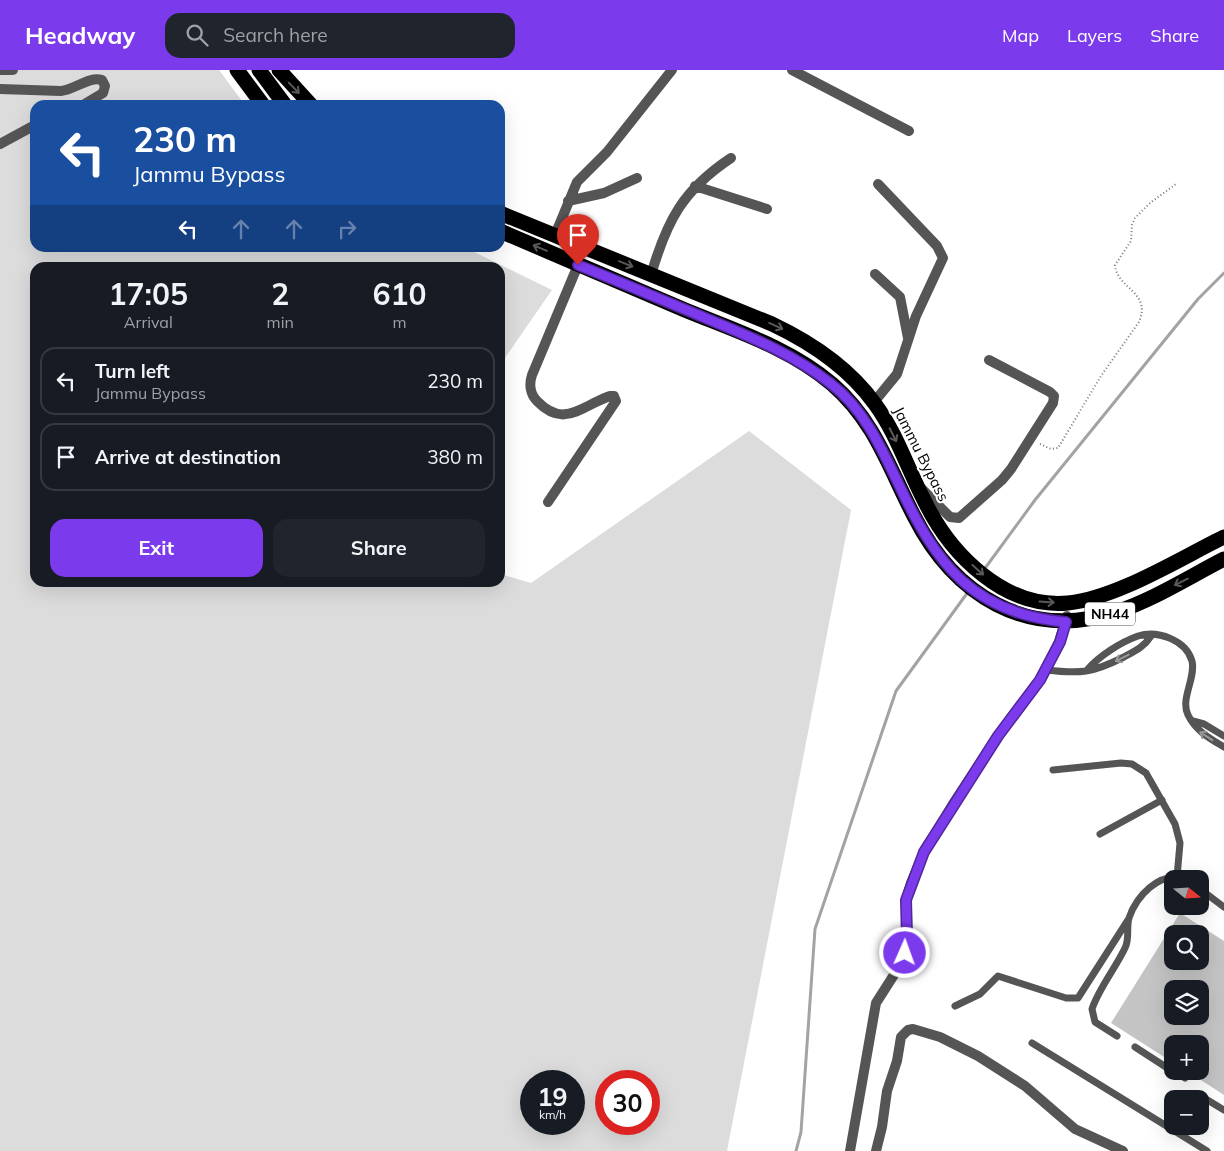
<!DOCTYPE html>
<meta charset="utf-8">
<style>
:root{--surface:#171b24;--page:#20242c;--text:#f1f3f6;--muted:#9ea1a6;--line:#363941;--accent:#7c3aed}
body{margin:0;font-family:Mulish,sans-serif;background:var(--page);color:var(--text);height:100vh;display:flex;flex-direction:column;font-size:19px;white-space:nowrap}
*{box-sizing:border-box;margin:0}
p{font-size:16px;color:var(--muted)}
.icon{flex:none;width:28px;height:28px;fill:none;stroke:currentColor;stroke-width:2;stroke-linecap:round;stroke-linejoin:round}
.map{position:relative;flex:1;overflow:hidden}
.sheet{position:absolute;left:30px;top:192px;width:475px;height:325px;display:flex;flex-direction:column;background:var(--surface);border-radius:15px;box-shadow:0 5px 20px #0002}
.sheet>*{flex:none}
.hud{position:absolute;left:30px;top:30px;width:475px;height:152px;border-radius:15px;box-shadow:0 5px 20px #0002;background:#1a4fa0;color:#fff;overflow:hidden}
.needle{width:32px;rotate:108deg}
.controls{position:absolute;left:1164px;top:800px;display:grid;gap:10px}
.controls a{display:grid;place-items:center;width:45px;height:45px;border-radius:10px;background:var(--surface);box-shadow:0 5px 20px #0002;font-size:25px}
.speed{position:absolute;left:520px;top:1000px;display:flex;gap:10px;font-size:25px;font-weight:700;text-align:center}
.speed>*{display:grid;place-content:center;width:65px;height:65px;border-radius:50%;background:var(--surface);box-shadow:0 5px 20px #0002;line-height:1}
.speed small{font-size:12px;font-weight:400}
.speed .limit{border:8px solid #d22;background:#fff;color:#111}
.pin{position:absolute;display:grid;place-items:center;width:42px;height:42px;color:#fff;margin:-51px -21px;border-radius:50% 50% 50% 0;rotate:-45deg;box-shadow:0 0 5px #0007}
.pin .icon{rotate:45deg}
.me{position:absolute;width:55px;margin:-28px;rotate:2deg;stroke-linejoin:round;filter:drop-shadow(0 0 4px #0008)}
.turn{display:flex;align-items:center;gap:18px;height:105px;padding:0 20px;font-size:22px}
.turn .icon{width:65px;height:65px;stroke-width:2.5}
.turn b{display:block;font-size:35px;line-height:42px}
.lanes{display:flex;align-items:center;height:48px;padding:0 20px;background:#0003;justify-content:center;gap:25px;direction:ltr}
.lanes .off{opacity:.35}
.eta{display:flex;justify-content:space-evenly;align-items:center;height:85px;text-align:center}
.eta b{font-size:30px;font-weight:700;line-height:35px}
.button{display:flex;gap:10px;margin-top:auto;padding:10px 20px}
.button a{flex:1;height:58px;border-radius:15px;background:var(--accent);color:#fff;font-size:20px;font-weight:700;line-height:58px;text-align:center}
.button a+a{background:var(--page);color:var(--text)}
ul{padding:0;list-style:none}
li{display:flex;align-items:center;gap:15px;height:68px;margin:0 10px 8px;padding:0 10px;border:2px solid var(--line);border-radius:15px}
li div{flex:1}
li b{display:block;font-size:19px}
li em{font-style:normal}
header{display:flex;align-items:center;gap:30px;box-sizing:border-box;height:70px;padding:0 25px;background:var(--accent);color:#fff}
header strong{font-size:24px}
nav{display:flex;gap:28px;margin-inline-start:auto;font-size:18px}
.search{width:350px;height:45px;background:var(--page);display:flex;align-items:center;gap:12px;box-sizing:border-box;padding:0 18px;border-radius:15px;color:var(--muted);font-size:19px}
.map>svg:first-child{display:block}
</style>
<header>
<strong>Headway</strong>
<div class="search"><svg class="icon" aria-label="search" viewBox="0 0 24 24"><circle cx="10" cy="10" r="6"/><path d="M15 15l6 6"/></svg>Search here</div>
<nav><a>Map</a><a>Layers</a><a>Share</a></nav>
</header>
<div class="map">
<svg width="1224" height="1081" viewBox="0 0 1224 1081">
<rect width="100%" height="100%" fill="#fff"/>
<path fill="#dcdcdc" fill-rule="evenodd" d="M0 0H219L245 35H35V178H466L552 220 500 295V198H35V512H500V504L531 513 749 361 851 440 727 1081H0ZM531 1011H574V1054H531ZM606 1011H649V1054H606Z"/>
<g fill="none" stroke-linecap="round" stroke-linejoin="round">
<path stroke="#a3a3a3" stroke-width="3" d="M983 501 1035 430 1198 229 1224 203
M796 1081 801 1062 815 859 896 621 968 522"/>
</g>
<path fill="#c4c4c4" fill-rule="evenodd" d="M1180 843 1224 871V1025L1187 1001H1200V974H1172V992L1111 953ZM1172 864H1200V891H1172ZM1172 919H1200V946H1172Z"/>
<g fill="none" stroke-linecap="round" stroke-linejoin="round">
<path stroke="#777" stroke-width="2" stroke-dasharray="1 2.5" stroke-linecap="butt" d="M1040 374 1051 379 1058 378 1101 306 1139 252C1152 222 1117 219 1115 195L1131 171 1132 155 1135 148 1150 133 1176 114"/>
<path stroke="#555" stroke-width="7" d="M1046 600C1081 604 1092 603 1124 587 1135 581 1144 577 1151 566
M1087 600C1099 586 1121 572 1138 566 1158 560 1186 570 1192 591 1196 608 1180 629 1188 645 1196 661 1209 668 1224 677
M1193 651 1204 654 1224 666
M1053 700 1121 693 1132 694 1146 703 1175 754 1180 773 1177 807
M1100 764 1162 730
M1200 819 1224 837
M955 936 980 924 998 906 1066 928H1078L1128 850
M1117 966 1095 952 1092 939C1099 918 1115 899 1125 878 1130 868 1126 858 1129 848 1136 827 1159 801 1183 809
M1032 973 1207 1081
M1135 977 1172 1001
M1174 1001 1185 1008
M1201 1026 1224 1040"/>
<path stroke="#555" stroke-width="10" d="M0 0H13
M792 0 909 61
M0 19 61 21C74 20 89 6 102 10L105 16 103 23 83 35
M0 74 35 55
M695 116 767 139
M568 131 604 123 637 108
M555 165 577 112 607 82 672 0
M875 204 900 227 908 268
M651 205C667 150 683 120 731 88
M874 332 897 304 916 246 943 188 937 176 878 114
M920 417 950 447 959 448 1002 410 1011 399 1053 333 1054 326 1050 322 989 290
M548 432 616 331 614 326H610C581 336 564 359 537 331 530 324 529 314 532 305L578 195
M850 1081 876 933 899 897 905 883 907 867 906 830 911 813 924 782 953 734 998 666 1040 610 1059 572 1067 546
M876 1081 882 1057 887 1021 897 991 901 967 908 960 913 959 940 967 978 986 1025 1016 1075 1059 1123 1081"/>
<path stroke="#000" stroke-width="15" d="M237 0 263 35
M259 0 285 35
M279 0 311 35
M500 143 772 254C810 272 850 299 875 334 897 364 908 400 925 432 951 485 1005 539 1068 533 1117 528 1179 489 1224 467
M500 161C562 187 623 214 685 240 736 261 790 278 832 314 875 351 889 398 914 446 954 525 1027 571 1116 542 1153 530 1189 507 1224 489"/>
</g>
<defs><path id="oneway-shaft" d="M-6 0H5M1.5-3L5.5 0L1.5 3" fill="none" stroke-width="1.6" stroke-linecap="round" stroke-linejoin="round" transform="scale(1.25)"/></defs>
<g stroke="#595959">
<use href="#oneway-shaft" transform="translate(294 18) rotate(46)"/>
<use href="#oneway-shaft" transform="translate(540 178) rotate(-157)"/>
<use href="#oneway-shaft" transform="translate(626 194) rotate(22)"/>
<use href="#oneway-shaft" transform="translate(776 256) rotate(24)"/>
<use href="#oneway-shaft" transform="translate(893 365) rotate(63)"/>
<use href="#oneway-shaft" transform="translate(978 500) rotate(42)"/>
<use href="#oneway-shaft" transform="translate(1181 512) rotate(153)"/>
<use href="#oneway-shaft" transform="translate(1047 532) rotate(4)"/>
</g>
<g stroke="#999">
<use href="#oneway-shaft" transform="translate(1122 588) rotate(153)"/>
<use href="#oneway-shaft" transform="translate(1206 666) rotate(-147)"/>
</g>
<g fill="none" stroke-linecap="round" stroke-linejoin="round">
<defs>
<path id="route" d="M578 195C620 212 662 230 703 247 748 266 792 283 830 313 864 339 881 377 899 415 936 494 973 544 1066 552L1060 572 1040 610 998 666 924 782 906 830 907 867 905 883"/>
</defs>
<use href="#route" stroke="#51269a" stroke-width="12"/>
<use href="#route" stroke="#7c3aed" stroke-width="9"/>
</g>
<g text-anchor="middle" stroke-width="4" stroke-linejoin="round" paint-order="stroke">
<rect fill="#fff" stroke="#4c4c4c" stroke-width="1" x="1085" y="532.5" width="50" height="23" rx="4"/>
<g font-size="14" font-weight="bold" fill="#000">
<text x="1110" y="549">NH44</text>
</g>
<g font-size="15" fill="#000" stroke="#fff">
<text transform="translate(921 384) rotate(63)" y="5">Jammu Bypass</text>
</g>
</g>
</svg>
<div class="controls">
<a><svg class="needle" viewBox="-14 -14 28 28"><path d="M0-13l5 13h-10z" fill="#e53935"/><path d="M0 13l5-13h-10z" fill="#9ea1a6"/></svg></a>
<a><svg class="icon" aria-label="search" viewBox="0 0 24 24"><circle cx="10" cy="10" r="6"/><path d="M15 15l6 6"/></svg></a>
<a><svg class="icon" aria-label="layers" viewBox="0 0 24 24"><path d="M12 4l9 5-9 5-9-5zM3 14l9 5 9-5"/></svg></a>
<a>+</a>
<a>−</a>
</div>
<div class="speed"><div>19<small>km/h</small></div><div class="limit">30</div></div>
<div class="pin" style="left:578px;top:195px;background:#d93025"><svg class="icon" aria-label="arrive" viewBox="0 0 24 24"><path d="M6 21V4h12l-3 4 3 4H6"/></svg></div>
<svg class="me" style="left:905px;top:883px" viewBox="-20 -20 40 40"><circle r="17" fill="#7c3aed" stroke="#fff" stroke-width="3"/><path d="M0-11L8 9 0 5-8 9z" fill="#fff"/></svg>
<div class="hud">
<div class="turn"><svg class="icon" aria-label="left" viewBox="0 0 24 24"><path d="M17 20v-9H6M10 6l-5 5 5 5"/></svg><div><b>230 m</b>Jammu Bypass</div></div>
<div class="lanes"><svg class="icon" aria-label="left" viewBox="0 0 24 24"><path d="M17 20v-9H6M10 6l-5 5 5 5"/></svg><svg class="icon off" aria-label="ahead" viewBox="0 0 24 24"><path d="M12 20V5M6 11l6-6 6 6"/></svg><svg class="icon off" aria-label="ahead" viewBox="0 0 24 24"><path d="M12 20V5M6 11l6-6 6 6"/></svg><svg class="icon off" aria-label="right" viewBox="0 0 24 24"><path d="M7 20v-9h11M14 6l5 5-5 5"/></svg></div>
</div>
<section class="sheet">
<div class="eta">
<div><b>17:05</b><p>Arrival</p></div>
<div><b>2</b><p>min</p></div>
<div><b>610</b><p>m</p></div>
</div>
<ul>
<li><svg class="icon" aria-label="left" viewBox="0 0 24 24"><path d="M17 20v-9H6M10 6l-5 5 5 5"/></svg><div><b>Turn left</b><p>Jammu Bypass</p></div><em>230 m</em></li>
<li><svg class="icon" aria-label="arrive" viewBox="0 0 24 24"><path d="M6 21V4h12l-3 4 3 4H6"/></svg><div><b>Arrive at destination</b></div><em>380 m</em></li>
</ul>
<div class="button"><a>Exit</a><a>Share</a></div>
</section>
</div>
